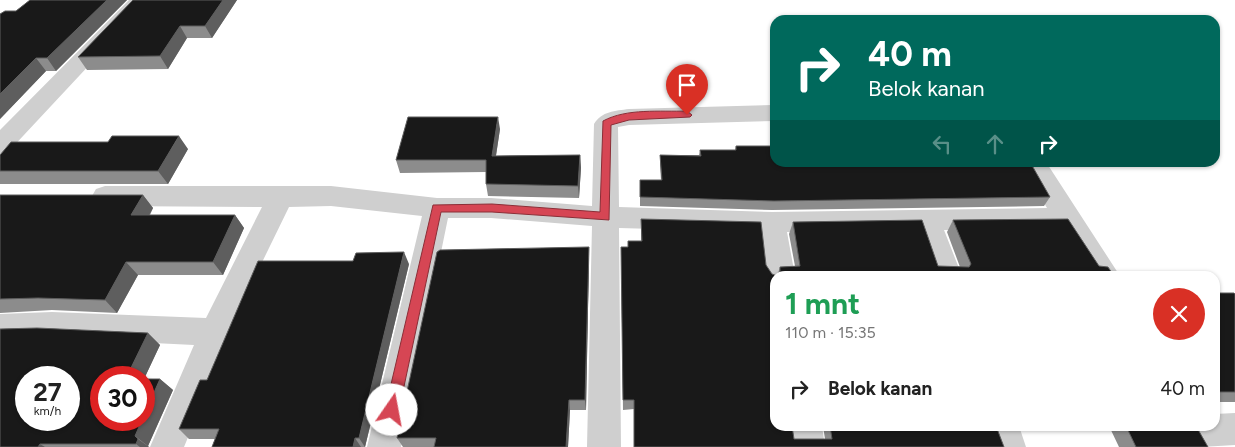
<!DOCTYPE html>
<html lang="id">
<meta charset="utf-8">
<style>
:root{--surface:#fff;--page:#f2f2f2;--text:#222;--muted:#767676}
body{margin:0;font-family:Figtree,sans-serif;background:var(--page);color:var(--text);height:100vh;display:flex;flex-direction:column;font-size:19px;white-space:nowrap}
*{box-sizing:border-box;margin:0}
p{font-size:16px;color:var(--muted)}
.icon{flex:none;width:28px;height:28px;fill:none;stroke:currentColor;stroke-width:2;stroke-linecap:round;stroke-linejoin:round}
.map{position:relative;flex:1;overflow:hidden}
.panel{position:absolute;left:770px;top:271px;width:450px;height:160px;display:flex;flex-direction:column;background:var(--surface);border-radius:15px;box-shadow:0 1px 4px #0004}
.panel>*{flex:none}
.guide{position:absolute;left:770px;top:15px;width:450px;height:152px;border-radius:15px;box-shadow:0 1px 4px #0004;background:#00695c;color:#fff;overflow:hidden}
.speed{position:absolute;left:15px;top:366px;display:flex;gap:10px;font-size:25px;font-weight:700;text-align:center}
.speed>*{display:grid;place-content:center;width:65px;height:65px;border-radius:50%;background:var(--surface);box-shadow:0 1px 4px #0004;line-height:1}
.speed small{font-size:12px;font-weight:400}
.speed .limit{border:8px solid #d22;background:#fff;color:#111}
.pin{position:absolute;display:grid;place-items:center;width:42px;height:42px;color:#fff;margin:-51px -21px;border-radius:50% 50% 50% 0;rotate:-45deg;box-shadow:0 0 5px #0007}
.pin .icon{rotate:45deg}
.me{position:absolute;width:55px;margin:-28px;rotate:12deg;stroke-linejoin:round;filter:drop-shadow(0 0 4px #0008)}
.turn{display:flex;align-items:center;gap:18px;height:105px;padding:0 15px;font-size:22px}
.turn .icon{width:65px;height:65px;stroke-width:2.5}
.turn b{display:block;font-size:35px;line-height:42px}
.lanes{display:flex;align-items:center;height:48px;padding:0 15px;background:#0003;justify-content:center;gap:25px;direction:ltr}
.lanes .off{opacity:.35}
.round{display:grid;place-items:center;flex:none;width:52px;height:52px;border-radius:26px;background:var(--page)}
.head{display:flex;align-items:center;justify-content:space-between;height:85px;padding:0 15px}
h1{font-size:30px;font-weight:700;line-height:38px;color:#1e9e55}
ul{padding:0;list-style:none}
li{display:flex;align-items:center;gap:15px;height:65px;padding:0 15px}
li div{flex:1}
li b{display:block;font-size:19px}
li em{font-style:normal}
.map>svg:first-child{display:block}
</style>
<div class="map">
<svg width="1235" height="447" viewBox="0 0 1235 447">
<rect width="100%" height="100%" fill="#fff"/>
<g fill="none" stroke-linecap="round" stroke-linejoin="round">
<path fill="#cfcfcf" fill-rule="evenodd" d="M129 0H150L9 151 0 154V130Z
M775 105V121L629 125 618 127 619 207 772 212 1047 208 1020 162H1046L1120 276H1090L1060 229 944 230 962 276H932L917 230 787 232 795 276H775V286L770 284 765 276 760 232 619 228 621 447H587L592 226 491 218H448L401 447H367L422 216 331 206 289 207 249 289 184 447H150L194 345 52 338 0 340V314L52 312 206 318 262 207 105 206 96 203 92 196 96 189 105 186H331L437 198H491L592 206 594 124C602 111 615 111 629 109Z
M1235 413V445L1201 447 1190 443 1185 431 1187 426H1215V414Z
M788 426H822L825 447H791Z
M985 426H1019L1026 447H992Z"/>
</g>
<path fill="#8c8c8c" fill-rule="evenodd" d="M30 0H127L56 71H46L0 119 16 11Z
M133 0H237L212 38H187L168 69 87 70 78 57Z
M500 129 496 156 580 155 581 168 579 198 488 196 486 184V172L400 173 396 160Z
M736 146 1050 197 1044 206 772 210 640 206V180H661L660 165V155H699L700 150H735Z
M188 149 168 184H0V155Z
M0 195H143L153 208 150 215H235L244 228 223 275H138L117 313 52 310 0 313Z
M641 219 775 426 794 439H825L823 426H996L1004 447H634V409L623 410 621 247H628L641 241Z
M953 220 1099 266 777 276 780 267 795 266 789 234 793 222 938 266 960 267 947 232Z
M589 258 586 410H570L568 447H403L397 438Z
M409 264 365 447H212L215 439H189L179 429 207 380Z
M1215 293 1235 294V402H1215Z
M37 328 148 333 160 345 144 379V378H101V420H144V379H160L173 390 148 446 149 447H0V329ZM26 378H69V420H26Z
M1109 426H1196L1208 447H1119Z"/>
<path fill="#5e5e5e" d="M107 0H127L56 71 47 58Z
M223 0H237L212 38 205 26Z
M180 26 187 38 168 69 160 56Z
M36 58 46 71 0 119V94Z
M498 117 500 129 494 168 492 156Z
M179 136 188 149 168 184 158 171Z
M580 155 581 168 579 198 578 186Z
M143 195 153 208 142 228 131 215Z
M235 215 244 228 223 275 213 262Z
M589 247V258L586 410 585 400Z
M404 252 409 264 365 447 359 438Z
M126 262 138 275 117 313 105 300Z
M148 333 160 345 144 379V378H126Z
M160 379 173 390 148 446 135 436 142 420H144V415Z
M569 400 570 410 568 447H566Z
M355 438 361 447H353Z
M138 439 149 447H140L136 444Z
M40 444 45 447H38Z"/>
<path fill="#191919" stroke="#5e5e5e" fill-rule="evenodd" d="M30 0H107L47 58H36L0 94V14L5 11H16Z
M133 0H223L205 26H180L160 56 78 57Z
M408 117H498L492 156 580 155 578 186 486 184V160H396Z
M112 136H179L158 171H0V155L11 142H108Z
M736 146H775V162H1030L1050 197 774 201 640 197V180H662L660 155 701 156 700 150H736Z
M0 195H143L131 215H235L213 262H126L105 300 38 298 0 299Z
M641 219 761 222 766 265 772 274 777 276H775V426H792L794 439H832L830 426H996L1004 447H634V400H623L621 247H628V241H642Z
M1068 219 1099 266 1108 267 1114 276H778L780 275V267L800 266 793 222 922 220 938 266 969 267 971 264 953 220Z
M589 247 585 400H569L566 447H434L436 438H397L437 252 440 250Z
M404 252 359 438H355L353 447H212L219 429H179L200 380H207L258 261H353L356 253Z
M1215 293H1234L1235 294V392H1215Z
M37 328 148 333 126 378H101V420H142L135 436 138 439 136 444H40L38 447H0V329ZM26 378H69V420H26Z
M144 379H160L144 415Z
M1126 426H1196L1208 447H1136Z"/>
<path fill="#d64654" stroke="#8b2e37" d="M687 111 692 115 690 117 629 120 611 125 609 220 492 212H441L399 410 397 415 392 417 387 415 385 410 433 205 492 204 600 212 603 121C627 108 660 112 687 111Z"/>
</svg>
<div class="speed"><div>27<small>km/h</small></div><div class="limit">30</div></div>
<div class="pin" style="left:687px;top:115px;background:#d93025"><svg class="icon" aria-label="arrive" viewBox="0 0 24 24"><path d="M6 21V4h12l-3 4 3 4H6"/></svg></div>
<svg class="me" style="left:392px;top:410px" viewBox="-20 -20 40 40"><circle r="19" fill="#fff"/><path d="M0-13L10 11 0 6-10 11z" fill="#d64654"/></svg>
<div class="guide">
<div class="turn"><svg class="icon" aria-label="right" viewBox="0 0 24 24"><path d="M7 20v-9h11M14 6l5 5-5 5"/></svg><div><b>40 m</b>Belok kanan</div></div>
<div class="lanes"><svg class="icon off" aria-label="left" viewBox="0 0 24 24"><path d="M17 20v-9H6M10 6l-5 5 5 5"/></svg><svg class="icon off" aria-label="ahead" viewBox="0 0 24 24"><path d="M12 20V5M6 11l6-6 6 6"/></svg><svg class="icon" aria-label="right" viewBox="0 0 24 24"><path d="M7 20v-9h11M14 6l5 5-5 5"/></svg></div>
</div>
<section class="panel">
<div class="head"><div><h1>1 mnt</h1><p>110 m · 15:35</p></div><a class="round" style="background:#d93025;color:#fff"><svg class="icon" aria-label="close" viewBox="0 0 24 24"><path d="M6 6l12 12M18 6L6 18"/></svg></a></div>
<ul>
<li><svg class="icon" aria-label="right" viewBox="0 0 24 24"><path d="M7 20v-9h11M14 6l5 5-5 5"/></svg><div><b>Belok kanan</b></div><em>40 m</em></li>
</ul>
</section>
</div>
